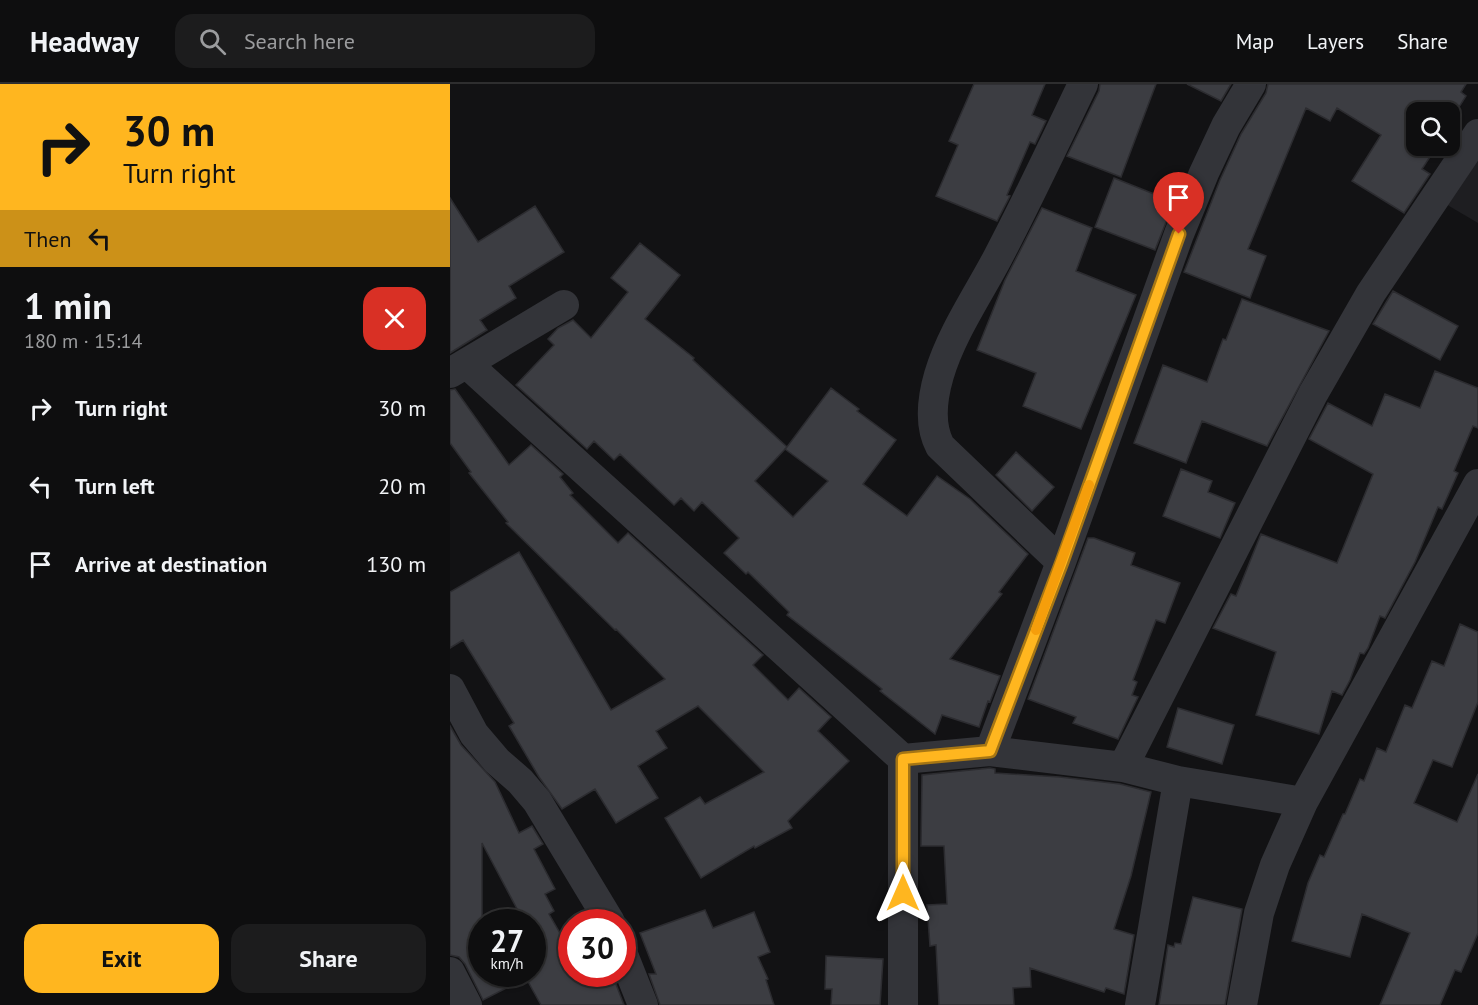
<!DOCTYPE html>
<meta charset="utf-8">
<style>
:root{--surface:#0e0e0f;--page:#1c1c1d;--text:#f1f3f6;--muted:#9b9c9e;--line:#2e2e2f;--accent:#ffb61f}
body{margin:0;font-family:"PT Sans",sans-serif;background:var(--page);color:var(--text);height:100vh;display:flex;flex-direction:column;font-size:22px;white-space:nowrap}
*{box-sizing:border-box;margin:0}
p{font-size:20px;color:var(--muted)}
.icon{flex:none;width:33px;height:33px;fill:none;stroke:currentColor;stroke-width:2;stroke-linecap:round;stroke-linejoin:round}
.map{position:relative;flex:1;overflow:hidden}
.side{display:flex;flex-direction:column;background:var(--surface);width:450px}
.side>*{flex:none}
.hud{background:#ffb61f;color:#111;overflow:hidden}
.controls{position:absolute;left:956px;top:18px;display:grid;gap:12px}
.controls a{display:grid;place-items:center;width:54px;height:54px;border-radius:12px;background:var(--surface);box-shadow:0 2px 4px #0004,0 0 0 2px var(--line);font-size:30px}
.speed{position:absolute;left:18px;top:825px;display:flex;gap:12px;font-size:30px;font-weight:700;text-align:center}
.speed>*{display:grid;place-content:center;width:78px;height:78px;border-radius:50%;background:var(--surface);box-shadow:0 2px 4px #0004,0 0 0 2px var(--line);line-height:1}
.speed small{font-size:15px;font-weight:400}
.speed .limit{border:9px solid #d22;background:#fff;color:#111}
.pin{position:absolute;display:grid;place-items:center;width:51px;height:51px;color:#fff;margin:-62px -26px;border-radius:50% 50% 50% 0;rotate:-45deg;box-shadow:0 0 6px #0007}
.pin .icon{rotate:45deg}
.me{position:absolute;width:66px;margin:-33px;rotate:0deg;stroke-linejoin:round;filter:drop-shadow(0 0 4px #0008)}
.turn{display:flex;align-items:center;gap:21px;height:126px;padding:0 24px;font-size:27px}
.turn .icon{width:78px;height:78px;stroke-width:2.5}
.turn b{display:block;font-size:42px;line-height:51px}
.then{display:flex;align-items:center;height:57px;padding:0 24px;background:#0003;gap:12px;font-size:22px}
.round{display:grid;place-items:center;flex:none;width:63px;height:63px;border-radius:18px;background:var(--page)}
.headline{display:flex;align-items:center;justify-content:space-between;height:102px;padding:0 24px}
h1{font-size:36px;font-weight:700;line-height:45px}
.button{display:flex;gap:12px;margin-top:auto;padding:12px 24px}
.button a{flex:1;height:69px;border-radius:18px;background:var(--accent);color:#111;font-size:24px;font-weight:700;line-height:69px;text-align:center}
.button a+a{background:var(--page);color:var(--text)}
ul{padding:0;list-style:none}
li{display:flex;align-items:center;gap:18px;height:78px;padding:0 24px}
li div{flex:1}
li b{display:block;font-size:22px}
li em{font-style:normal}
header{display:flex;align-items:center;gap:36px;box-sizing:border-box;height:84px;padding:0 30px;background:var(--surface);border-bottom:2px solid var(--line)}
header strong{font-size:28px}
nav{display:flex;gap:33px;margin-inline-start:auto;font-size:21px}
.search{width:420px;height:54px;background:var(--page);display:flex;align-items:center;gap:15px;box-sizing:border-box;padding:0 21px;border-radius:18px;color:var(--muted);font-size:22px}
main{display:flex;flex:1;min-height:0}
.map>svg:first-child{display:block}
</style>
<header>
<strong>Headway</strong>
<div class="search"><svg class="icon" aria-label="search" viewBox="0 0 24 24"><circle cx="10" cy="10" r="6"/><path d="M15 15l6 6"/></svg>Search here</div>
<nav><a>Map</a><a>Layers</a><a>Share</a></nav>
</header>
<main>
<section class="side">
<div class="hud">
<div class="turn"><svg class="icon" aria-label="right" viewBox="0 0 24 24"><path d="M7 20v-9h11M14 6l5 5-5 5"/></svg><div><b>30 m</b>Turn right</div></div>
<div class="then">Then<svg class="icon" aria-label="left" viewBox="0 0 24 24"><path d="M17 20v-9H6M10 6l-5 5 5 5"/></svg></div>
</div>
<div class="headline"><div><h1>1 min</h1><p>180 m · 15:14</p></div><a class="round" style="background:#d93025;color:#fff"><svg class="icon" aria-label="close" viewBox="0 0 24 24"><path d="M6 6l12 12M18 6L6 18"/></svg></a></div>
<ul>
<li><svg class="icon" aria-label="right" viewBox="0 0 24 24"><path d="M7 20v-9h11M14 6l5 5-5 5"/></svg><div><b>Turn right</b></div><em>30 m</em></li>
<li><svg class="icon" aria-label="left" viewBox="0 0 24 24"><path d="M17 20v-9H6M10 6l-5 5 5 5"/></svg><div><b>Turn left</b></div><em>20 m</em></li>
<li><svg class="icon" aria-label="arrive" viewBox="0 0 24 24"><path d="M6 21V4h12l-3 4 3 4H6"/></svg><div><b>Arrive at destination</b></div><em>130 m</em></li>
</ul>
<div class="button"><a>Exit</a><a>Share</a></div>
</section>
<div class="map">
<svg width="1028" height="921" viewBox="0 0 1028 921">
<rect width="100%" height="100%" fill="#121214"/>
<path fill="#1e1e21" d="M1028 75V139L994 119Z"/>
<path fill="#3c3d42" stroke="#2c2c30" stroke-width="1.5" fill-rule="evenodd" d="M524 0H595L582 31 596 37 585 60 580 58 557 111 560 112 547 137 486 112 508 61 499 57Z
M650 0H706L671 93 617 72 649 7Z
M737 0H781L771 17Z
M818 0H1016L1011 8 1016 12 999 39V28H966V62H987L972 85 980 90 954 129 902 97 931 51 887 24 880 37 856 24 798 165 816 172 800 214 734 188 770 96 791 50 816 9Z
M664 94 724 118 705 166 645 143Z
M0 114 28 158 85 122 114 168 59 202 66 214 30 236 37 246 0 269Z
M592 124 642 144 626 187 686 211 631 345 573 322 586 289 527 266 555 196Z
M190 159 230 191 195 235 244 274 243 276 337 363 381 304 409 325 407 327 446 356 413 400 457 432 487 392 520 415 578 470 549 508 552 510 500 575 550 592 540 618 538 617 529 643 492 631 485 650 430 607 432 605 337 531 339 528 298 488 296 490 274 469 289 454 252 418 244 427 231 414 224 421 170 370 164 376 144 357 137 365 66 301 104 261 98 255 108 244 123 236 141 254 178 208 161 194ZM337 363 335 365 378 397 343 433 305 397Z
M943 207 1008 242 990 276 923 240Z
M792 215 879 247 817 362 752 337 736 379 684 359 713 281 757 298 773 255 776 256Z
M985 287 1028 304V344L1023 342 1004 387 1008 389 992 425 988 423 965 478 935 534 930 532 918 564 914 570 910 569 900 596 892 611 882 607 869 650 806 631 826 568 763 544 781 510 786 512 811 450 887 479 923 390 859 355 878 319 922 342 935 310 970 324Z
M5 305 59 381 81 361 113 390 110 393 123 409 120 411 168 459 178 449 313 571 303 581 338 616 349 604 381 633 368 647 399 677 338 737 342 744 305 764 304 762 251 794 215 734 250 713 255 720 314 688 248 622 206 647 217 664 188 682 208 714 166 739 145 705 112 725 89 693 59 642 64 639 13 556 0 564V508L69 468 161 626 215 595 166 545 165 546 56 439 58 438 19 389 21 388 0 359V306Z
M566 368 604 403 582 427 546 391Z
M731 385 762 397 758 408 785 419 770 454 713 432Z
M638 454H644L685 469 681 481 730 499 715 539 706 536 683 596 687 598 682 611 688 613 668 655 623 639 626 633 578 615Z
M1010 540 1028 548V618L1002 683 983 676 964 719 1007 738 1028 690V849L1011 888 1005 886 990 921H930L960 849 912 830 900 873 842 857 858 799 870 771 874 773 893 730H895L910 695 914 697 927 664 936 668 955 621 962 624 982 577 994 582Z
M728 624 784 641 772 680 717 663Z
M0 642 11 661 45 698 69 749 82 742 93 760 84 765 105 805 95 810 104 827 99 830 122 870V890H162L174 921H91L76 894 33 916 15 880 9 873 0 871ZM32 759 74 838H82V890H32Z
M540 684 545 685V689L610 693 670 700 701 708 681 792 664 845 684 851 674 910 656 904 654 908 580 884 581 903 563 904 564 921H489L486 861 480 862 477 821 497 820 494 762H471L472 691Z
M743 813 792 825 775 921H709L718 861 724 863 725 859 731 860Z
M255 826 263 844 304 828 320 868 308 873 318 895 316 896 324 921H210L199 890H206L190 849Z
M376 872 433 875 430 921H381L382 905H375Z"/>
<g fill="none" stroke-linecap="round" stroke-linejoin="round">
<path stroke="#333439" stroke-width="30" d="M17 280 453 675V921
M0 289 114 221
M611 478 490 362C479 341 482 315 489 291 501 250 528 211 548 173 578 116 605 58 633 0
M0 605 24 650 47 677 70 697 87 717 160 838
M540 667 611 478 729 150 754 89 776 42 801 0
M453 675 540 667 673 683 728 697 690 921
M673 683 863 310 921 209 1028 50
M728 697 853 718 825 781 809 829 792 921
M853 718 1028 400
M172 868 193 921
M0 888 17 921"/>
</g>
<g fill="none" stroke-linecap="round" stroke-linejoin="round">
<defs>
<path id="route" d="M453 809V675L540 667 612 478 729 150"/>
</defs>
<use href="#route" stroke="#a67614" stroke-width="15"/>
<use href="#route" stroke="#ffb61f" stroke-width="10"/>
<path stroke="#f59e0b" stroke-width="10" d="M586 546 639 401"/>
</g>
</svg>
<div class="controls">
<a><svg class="icon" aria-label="search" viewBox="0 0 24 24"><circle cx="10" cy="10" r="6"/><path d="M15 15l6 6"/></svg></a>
</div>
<div class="speed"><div>27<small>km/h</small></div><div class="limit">30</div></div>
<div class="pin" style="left:729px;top:150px;background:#d93025"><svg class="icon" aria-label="arrive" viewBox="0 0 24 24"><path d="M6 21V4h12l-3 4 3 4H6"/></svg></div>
<svg class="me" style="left:453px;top:809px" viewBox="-20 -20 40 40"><path d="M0-17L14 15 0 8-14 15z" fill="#ffb61f" stroke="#fff" stroke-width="4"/></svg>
</div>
</main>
